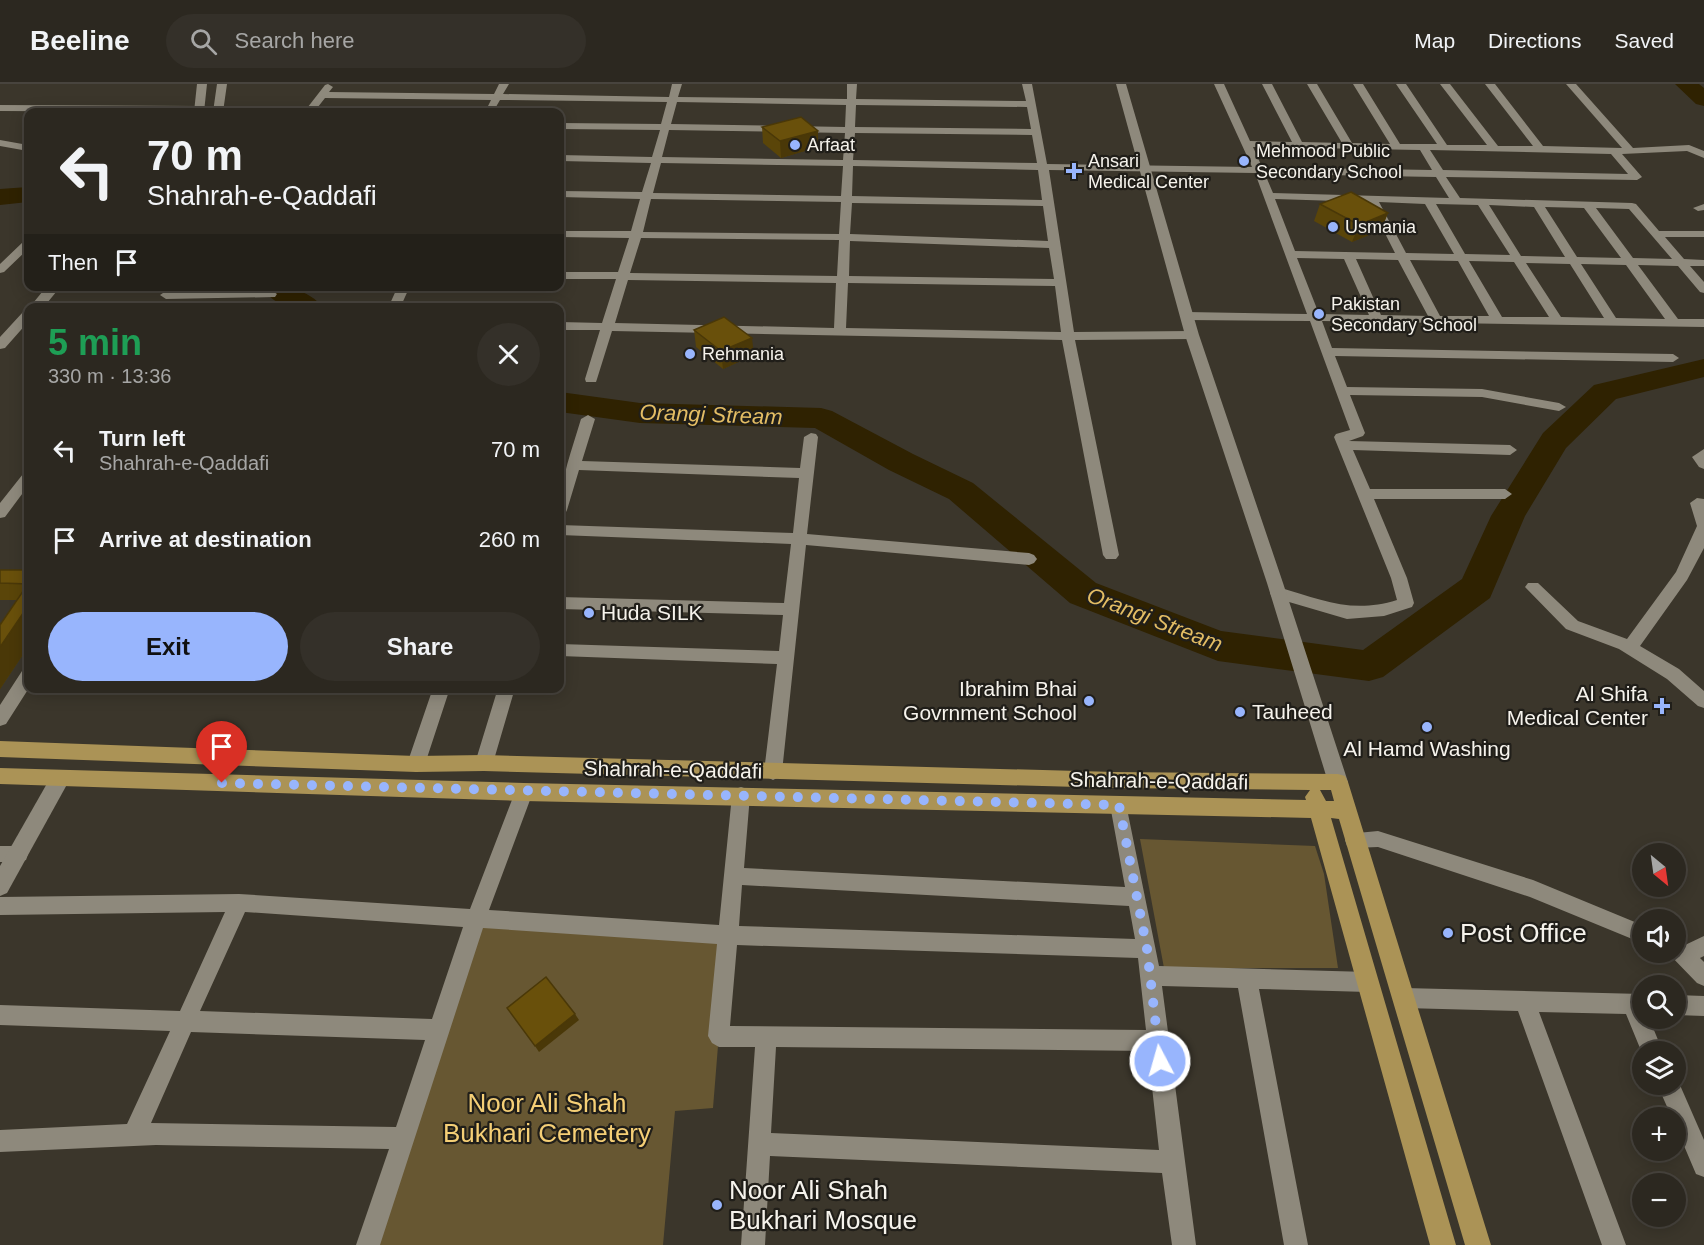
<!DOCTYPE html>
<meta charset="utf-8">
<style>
:root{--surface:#2c2820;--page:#343029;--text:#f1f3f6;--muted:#a6a6a5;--line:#48443e;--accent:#98b5fd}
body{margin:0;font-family:Helvetica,sans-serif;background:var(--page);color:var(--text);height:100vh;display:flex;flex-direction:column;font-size:22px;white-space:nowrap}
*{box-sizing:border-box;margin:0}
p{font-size:20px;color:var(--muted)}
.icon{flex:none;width:33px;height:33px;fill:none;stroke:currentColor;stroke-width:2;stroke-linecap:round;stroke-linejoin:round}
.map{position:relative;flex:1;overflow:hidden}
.panel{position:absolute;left:24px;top:219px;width:540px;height:390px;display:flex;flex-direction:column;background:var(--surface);border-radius:12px;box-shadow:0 3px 15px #0003,0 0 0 2px var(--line)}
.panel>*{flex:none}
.banner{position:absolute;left:24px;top:24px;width:540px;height:183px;border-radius:12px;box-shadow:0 3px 15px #0003,0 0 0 2px var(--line);background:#2c2820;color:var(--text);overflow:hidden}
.needle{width:39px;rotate:151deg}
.controls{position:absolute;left:1632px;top:759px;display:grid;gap:12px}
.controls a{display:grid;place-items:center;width:54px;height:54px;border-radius:50%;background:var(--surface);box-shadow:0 3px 15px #0003,0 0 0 2px var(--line);font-size:30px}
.pin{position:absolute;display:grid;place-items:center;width:51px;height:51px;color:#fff;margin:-62px -26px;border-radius:50% 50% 50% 0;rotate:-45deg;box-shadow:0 0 6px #0007}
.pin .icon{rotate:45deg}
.me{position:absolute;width:66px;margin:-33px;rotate:354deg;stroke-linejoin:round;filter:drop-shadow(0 0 4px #0008)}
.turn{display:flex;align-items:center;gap:21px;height:126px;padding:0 24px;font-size:27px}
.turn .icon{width:78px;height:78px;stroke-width:2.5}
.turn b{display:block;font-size:42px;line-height:51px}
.then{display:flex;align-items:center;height:57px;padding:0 24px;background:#0003;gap:12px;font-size:22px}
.round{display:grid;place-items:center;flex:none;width:63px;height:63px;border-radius:32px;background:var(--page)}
.headline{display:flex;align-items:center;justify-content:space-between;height:102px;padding:0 24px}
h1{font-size:36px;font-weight:800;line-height:45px;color:#1e9e55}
.primary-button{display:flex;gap:12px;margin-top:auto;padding:12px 24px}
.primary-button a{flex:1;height:69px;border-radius:36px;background:var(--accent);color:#111;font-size:24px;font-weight:800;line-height:69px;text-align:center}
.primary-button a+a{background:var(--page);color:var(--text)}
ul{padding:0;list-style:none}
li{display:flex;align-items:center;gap:18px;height:90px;padding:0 24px}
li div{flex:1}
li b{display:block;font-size:22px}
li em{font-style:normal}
header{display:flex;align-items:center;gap:36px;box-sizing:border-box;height:84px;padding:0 30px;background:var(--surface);border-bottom:2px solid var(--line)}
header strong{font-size:28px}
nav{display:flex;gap:33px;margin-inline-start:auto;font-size:21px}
.search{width:420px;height:54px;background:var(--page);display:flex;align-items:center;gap:15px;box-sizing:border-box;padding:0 21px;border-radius:33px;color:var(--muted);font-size:22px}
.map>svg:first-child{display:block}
</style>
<header>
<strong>Beeline</strong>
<div class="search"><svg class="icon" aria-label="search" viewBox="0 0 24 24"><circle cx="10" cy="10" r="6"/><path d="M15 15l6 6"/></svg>Search here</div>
<nav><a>Map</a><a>Directions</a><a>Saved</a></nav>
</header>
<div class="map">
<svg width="1704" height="1161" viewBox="0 0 1704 1161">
<rect width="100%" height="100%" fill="#3b362b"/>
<path fill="#675732" d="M1140 755 1315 762 1324 790 1338 884H1164Z
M476 835 727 850 713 1024 675 1027 663 1161H372Z"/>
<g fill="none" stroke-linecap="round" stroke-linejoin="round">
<path fill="#2f2201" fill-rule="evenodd" d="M1675 0H1699L1704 4V22L1696 20Z
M28 103V118L0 121V105Z
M260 202C282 202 309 204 323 224 297 224 277 226 260 202Z
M1704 275V293L1616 315 1566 364 1525 432 1490 514 1383 593 1369 597 1218 577 1070 519 949 415 889 386 815 344 640 339 560 328V308L640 319 821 324 832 327 913 370 973 399 1096 499 1221 547 1363 566 1462 495 1491 432 1543 349 1594 301Z"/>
<path fill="#8e897c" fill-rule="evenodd" d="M499 0H509L503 10 669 13 672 0H682L678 13 847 15V0H857L856 15 1026 17 1022 0H1032L1047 80 1252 83 1214 0H1224L1250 57 1292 58 1262 0H1272L1302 58 1342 59 1307 0H1317L1352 59 1390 60 1353 0H1363L1400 60H1437L1396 0H1406L1447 61H1487L1440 0H1450L1498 62H1533L1485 0H1495L1543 62 1622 64 1566 0H1576L1633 64 1689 61 1704 67V74L1687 67 1622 70 1642 93 1637 96 1446 93 1460 114 1632 119 1636 120 1659 147H1704V153H1665L1684 175 1704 176V182H1690L1704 198V209L1700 208 1678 182 1638 181 1678 235H1704V243L1322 237 1332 264 1673 270 1679 274 1673 278 1335 272 1347 303 1482 305 1559 319 1566 323 1559 327 1482 313 1350 311 1365 349 1363 352 1349 357 1510 361 1517 366 1510 371 1353 366 1370 405H1505L1512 410 1505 415H1374L1407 494 1414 519 1412 523 1384 532 1347 535 1272 513 1270 509 1272 505 1278 503C1322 516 1352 530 1397 516L1391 494 1334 353 1336 350 1350 346 1310 237 1187 236 1181 232 1187 228 1307 230 1255 89 1049 86 1074 248 1192 247 1198 251 1192 255 1075 256 1119 471 1116 475H1106L1103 471 1062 256 612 247 597 295 596 298H586L585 295 600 246H560V238L602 239 616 195H560V188H618L629 154 560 153V147H631L640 115 560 113V107L642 108 651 79 560 77V71L652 73 660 46 560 45V39L661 40 667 18 500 16 493 28H485L491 16 325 14 314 28H304L325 1 328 0 333 3 329 8 494 10ZM677 18 846 21 845 43 671 40ZM856 21 1027 23 1031 45 855 43ZM669 46 845 49 843 76 662 73ZM855 49 1032 51 1037 79 853 76ZM1253 63 1420 66 1432 86 1262 83ZM1430 66 1611 70 1628 90 1443 86ZM661 79 843 82 841 112 653 109ZM853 82 1038 86 1042 116 852 112ZM1265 90 1436 93 1449 114 1273 109ZM651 115 841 118 839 150 643 148ZM1275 115 1369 118 1395 169 1295 167ZM1379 118 1425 120 1454 170 1406 169ZM852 119 1043 122 1048 157 850 150ZM1436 120 1478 121 1510 171 1465 170ZM1489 121 1534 123 1565 173 1521 172ZM1545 123 1584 124 1621 174 1577 173ZM1596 124 1629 125 1672 175 1633 174ZM641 154 839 156 837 192 630 189ZM850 157 1049 164 1054 195 849 192ZM1297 174 1344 175 1369 231 1319 230ZM1356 175 1398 176 1428 232 1381 231ZM1410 176 1458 177 1489 232H1440ZM1469 177 1514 178 1549 233H1502ZM1526 179 1570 180 1604 234 1561 233ZM1581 180 1626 181 1665 235 1616 234ZM628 196 836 199 834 244 615 239ZM848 199 1055 202 1061 248 846 244Z
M0 21 201 22 206 25 201 28 0 27Z
M0 56 28 61V67L0 62Z
M1704 120V126L1698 127 1693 124Z
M28 156V165L4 188 0 189V180L24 157Z
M398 202H410L400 224H388Z
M271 206 277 210 275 213 166 215 160 211 166 207Z
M588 331 595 335 582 377 800 384 804 353 811 349 816 350 818 353 807 450 1029 469 1034 471 1037 475 1034 479 1029 481 806 461 782 688 779 693 773 696 767 693 764 688 777 580 560 572V560L779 567 783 531 560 525V513L784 519 791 460 560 451V441L793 449 799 394 579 386 567 426 565 430 560 431C560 395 571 369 581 335Z
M1704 365V385L1699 383 1692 373Z
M28 388V402L5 433 0 434V419L23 390Z
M1697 414 1704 415V464L1687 496 1640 562 1679 585 1704 607V624L1698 622 1667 595 1619 565 1566 545 1525 503 1528 499H1538L1578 537 1627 555 1676 488 1697 442 1690 419Z
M28 585 29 604 6 640 0 642V621L22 587Z
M433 604H450L425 680 422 685 416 688 410 685 407 680Z
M498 604H515L493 679 490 684 484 686 478 684 475 679Z
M524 700 530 702 533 708 489 826 719 841 732 711 735 705 741 703 747 705 750 711 744 784 1125 803 1110 721 1113 715 1119 713 1125 715 1159 882 1368 888 1375 891 1378 898 1375 905 1368 908 1259 905 1308 1161H1284L1238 904 1162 902 1196 1161H1172L1162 1089 770 1072 765 1161H741L755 963H719L712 959 708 952 717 860 483 844 380 1161H356L389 1065 156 1061 0 1068V1046L127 1040 170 947 0 941V921L180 927 225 828 0 831V813L239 810 470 825 515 708 518 702ZM742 801 1129 822 1135 855 739 842ZM245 828 463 843 432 935 200 927ZM737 861 1138 874 1146 946 730 942ZM191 948 425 956 396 1043 151 1039ZM776 963 1148 967 1159 1066 771 1049Z
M1378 747 1533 796 1642 841V859L1530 813 1378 763 1354 764 1347 762 1345 756 1347 750Z
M0 762H19L26 764 28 770 26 776 19 778H0Z
M1704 852V872L1700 874 1704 878V902L1697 899 1667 868H1676V857L1685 861Z
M1404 904 1642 910V934H1649L1663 968 1642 969 1626 930 1539 928 1626 1161H1602L1518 927 1404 924 1397 921 1394 914 1397 907Z
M1676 911 1704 912V932L1676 931Z
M1676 992 1704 1056V1093L1696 1090 1676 1043V1034H1672L1657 1000H1676Z"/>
<path fill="#8e897c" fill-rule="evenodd" d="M60 687 67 689 70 695 7 809 0 812V782L53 689Z"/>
<path fill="#8e897c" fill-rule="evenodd" d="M197 0H207L204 28H194Z
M217 0H227L223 28H213Z
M1116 0H1126L1199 251 1283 499 1348 698 1345 704 1338 706 1331 704 1328 698 1267 499 1185 251Z
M47 202H61L43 224H29Z
M28 227V238L5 264 0 265V253L23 228Z"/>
<path fill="#ab9356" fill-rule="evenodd" d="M0 657 416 672 484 671 1114 688 1338 690 1345 692 1348 698 1491 1161H1465L1339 735 1331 734 1456 1161H1430L1311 734 524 717 0 700V684L524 699 1306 716 1305 713 1310 706 1114 704 484 687 416 688 0 673ZM1320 706H1331L1334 717H1326Z"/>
</g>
<path fill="#5a4509" d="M762 43 818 47V63L781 74 763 59Z
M1320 120 1388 129 1381 146 1352 158 1314 137Z
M694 246 754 271 723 285 696 263Z
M0 486H28V563L0 605 1 540 17 516H0Z"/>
<path fill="#4a3808" d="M818 47V63L781 74 780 57Z
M1388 129 1381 146 1352 158 1359 141Z
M752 254 754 271 723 285 721 267Z
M28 522V563L0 605V538L8 552Z
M575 930 579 936 539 968 535 962Z"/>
<path fill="#69500b" stroke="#4a3808" stroke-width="1.5" d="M801 33 818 47 780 57 762 43Z
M1351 108 1388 129 1359 141 1320 120Z
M724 233 752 254 721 267 694 246Z
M0 486H28V522L0 563V541L28 500 0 499Z
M546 893 575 930 535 962 507 924Z"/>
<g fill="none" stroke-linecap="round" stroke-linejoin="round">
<path stroke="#98b5fd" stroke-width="10" stroke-dasharray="0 18" d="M222 699 1119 721 1147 865 1160 977"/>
</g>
<g fill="#98b5fd" stroke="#201e19" stroke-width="2">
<circle cx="795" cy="61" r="6"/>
<circle cx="1244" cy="77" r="6"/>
<path d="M1071 78h6v6h6v6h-6v6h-6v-6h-6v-6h6z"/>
<circle cx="1333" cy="143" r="6"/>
<circle cx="1319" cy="230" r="6"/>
<circle cx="690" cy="270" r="6"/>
<circle cx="589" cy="529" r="6"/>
<circle cx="1089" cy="617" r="6"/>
<path d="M1659 613h6v6h6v6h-6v6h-6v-6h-6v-6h6z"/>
<circle cx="1240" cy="628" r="6"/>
<circle cx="1427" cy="643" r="6"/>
<circle cx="1448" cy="849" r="6"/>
<circle cx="717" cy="1121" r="6"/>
</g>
<g text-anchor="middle" stroke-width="4.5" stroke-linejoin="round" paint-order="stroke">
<g font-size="18" fill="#f6f3ec" stroke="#201e19" text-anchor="start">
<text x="807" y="67">Arfaat</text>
<text x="1256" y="73">Mehmood Public<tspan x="1256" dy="21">Secondary School</tspan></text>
<text x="1088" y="83">Ansari<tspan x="1088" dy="21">Medical Center</tspan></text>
<text x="1345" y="149">Usmania</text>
<text x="1331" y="226">Pakistan<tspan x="1331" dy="21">Secondary School</tspan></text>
<text x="702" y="276">Rehmania</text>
</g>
<g font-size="21" fill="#f6f3ec" stroke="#201e19" text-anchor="start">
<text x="601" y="536">Huda SILK</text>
<text x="1077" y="612" text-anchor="end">Ibrahim Bhai<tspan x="1077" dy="24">Govrnment School</tspan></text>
<text x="1648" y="617" text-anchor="end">Al Shifa<tspan x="1648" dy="24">Medical Center</tspan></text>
<text x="1252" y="635">Tauheed</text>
<text x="1427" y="672" text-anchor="middle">Al Hamd Washing</text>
</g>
<g font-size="21" fill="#f6f3ec" stroke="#201e19">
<text transform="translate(673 686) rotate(1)" y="7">Shahrah-e-Qaddafi</text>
<text transform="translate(1159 697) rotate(1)" y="7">Shahrah-e-Qaddafi</text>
</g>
<g font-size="22" font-style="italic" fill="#e3bd64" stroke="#201e19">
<text transform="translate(711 330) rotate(2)" y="8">Orangi Stream</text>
<text transform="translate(1155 535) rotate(21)" y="8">Orangi Stream</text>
</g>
<g font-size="26" fill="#f6f3ec" stroke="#201e19" text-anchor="start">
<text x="1460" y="858">Post Office</text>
<text x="729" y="1115">Noor Ali Shah<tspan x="729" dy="30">Bukhari Mosque</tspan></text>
</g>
<g font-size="26" fill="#f5cf76" stroke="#201e19">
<text x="547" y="1028">Noor Ali Shah<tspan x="547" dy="30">Bukhari Cemetery</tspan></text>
</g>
</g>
</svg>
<div class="controls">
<a><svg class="needle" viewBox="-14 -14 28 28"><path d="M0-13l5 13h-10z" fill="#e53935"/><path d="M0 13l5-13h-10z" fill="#a6a6a5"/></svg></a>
<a><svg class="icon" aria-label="sound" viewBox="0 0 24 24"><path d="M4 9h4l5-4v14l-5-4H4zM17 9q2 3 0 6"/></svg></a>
<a><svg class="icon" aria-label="search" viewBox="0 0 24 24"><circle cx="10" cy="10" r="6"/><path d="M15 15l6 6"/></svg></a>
<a><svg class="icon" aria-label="layers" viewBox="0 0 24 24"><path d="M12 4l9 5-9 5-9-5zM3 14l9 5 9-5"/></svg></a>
<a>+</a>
<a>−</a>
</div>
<div class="pin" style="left:222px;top:699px;background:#d93025"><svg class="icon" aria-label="arrive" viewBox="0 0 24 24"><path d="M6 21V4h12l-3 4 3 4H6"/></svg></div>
<svg class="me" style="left:1160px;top:977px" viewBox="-20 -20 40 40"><circle r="17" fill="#98b5fd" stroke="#fff" stroke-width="3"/><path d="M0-11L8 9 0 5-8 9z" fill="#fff"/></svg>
<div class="banner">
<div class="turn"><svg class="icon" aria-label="left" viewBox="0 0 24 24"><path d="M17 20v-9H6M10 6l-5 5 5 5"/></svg><div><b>70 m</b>Shahrah-e-Qaddafi</div></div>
<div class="then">Then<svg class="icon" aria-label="arrive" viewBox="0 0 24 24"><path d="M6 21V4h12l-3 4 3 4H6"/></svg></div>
</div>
<section class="panel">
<div class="headline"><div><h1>5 min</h1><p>330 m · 13:36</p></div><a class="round"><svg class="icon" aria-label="close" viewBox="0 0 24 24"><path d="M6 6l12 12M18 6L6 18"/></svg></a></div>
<ul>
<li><svg class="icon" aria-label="left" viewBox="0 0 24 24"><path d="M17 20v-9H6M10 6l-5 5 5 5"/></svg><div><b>Turn left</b><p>Shahrah-e-Qaddafi</p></div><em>70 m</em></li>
<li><svg class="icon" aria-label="arrive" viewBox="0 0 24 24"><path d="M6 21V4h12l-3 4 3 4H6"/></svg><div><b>Arrive at destination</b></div><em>260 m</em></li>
</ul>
<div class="primary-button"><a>Exit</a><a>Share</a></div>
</section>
</div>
